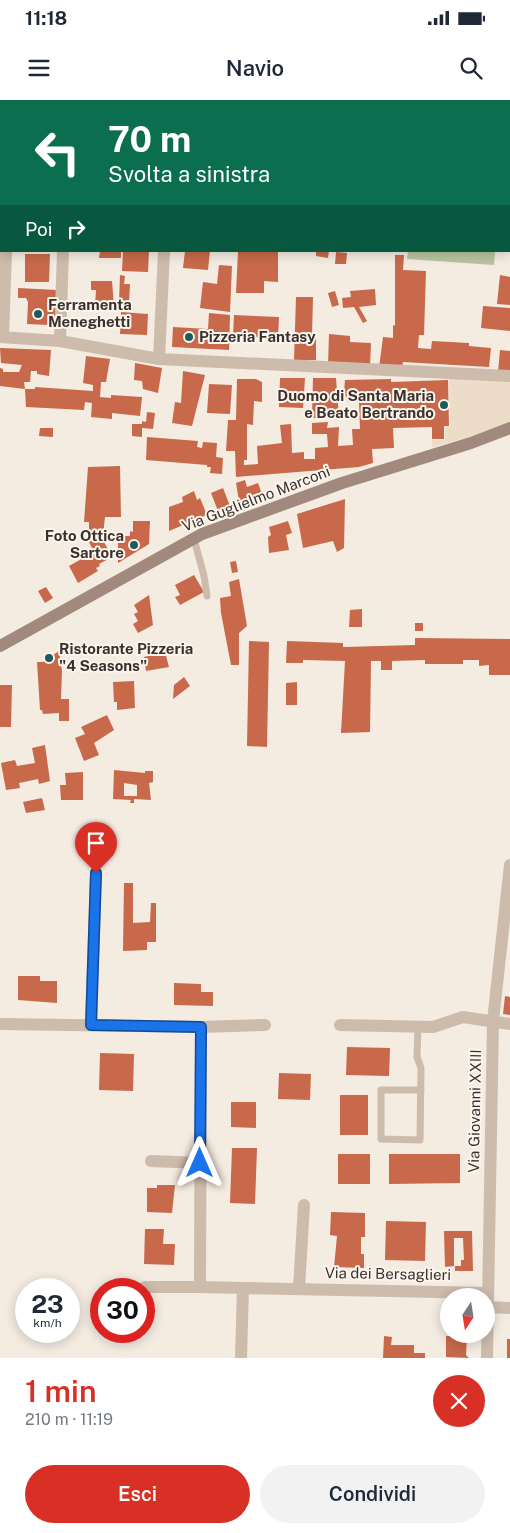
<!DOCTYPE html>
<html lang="it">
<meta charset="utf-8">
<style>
:root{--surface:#fff;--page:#f2f2f3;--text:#1f2937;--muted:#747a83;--accent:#d93025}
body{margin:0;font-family:"Public Sans",sans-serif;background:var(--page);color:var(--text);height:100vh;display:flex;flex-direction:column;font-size:19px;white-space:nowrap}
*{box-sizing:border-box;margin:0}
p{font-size:16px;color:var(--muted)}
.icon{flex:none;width:28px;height:28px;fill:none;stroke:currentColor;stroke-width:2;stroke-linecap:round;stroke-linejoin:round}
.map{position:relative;height:1258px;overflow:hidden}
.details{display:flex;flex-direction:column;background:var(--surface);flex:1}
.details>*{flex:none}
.hud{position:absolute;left:0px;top:0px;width:510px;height:152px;box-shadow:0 2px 12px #0003;background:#0b6e4f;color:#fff;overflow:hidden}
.needle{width:32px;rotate:192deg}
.controls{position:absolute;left:440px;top:1188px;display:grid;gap:10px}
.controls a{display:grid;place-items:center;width:55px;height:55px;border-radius:50%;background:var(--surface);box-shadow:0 2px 12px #0003;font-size:25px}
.speed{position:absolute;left:15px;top:1178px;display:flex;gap:10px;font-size:25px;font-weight:700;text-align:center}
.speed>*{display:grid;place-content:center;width:65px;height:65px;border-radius:50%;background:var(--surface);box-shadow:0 2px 12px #0003;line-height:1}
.speed small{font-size:12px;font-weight:400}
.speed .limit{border:8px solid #d22;background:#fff;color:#111}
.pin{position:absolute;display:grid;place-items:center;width:42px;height:42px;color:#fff;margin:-51px -21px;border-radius:50% 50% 50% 0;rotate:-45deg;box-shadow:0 0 5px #0007}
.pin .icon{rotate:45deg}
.me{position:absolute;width:55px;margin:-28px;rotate:0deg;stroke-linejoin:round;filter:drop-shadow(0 0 4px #0008)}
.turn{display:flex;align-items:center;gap:18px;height:105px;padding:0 25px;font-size:22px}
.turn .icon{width:65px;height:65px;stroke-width:2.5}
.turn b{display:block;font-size:35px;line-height:42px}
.then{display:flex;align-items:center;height:48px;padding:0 25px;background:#0003;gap:10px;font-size:19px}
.round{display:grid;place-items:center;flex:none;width:52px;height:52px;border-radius:26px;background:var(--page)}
.head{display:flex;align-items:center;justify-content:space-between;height:85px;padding:0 25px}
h1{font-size:30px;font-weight:600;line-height:38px;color:var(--accent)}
.primary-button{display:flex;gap:10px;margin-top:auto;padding:10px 25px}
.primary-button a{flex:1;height:58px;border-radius:30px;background:var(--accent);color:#fff;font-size:20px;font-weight:600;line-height:58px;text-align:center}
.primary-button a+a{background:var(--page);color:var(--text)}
.status{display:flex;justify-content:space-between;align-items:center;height:35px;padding:0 25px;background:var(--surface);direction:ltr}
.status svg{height:14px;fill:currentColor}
header{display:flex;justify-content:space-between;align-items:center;height:65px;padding:0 25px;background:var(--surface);font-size:22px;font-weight:600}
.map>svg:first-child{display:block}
</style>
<div class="status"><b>11:18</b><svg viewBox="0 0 49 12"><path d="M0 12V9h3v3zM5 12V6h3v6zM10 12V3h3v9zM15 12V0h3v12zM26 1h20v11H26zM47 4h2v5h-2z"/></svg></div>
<header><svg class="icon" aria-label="menu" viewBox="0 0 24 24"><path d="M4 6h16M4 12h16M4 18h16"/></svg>Navio<svg class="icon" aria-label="search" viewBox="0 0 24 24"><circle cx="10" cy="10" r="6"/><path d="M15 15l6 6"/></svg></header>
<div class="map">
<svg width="510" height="1258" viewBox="0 0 510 1258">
<rect width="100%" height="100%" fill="#f4ebe1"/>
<path fill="#b8c4a0" d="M408 151H495L494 165 407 159Z"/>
<path fill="#ecdcc8" d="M449 275 510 279V322L481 334 432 347V340H445V327L450 326Z"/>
<path fill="#c8694b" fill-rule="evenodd" d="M100 151H121V158H99Z
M123 151H149L148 172 122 171Z
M185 151H210L208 170 183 168Z
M238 151H278V182L264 181V193H236Z
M316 151H329L328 158 316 156Z
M336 152 347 153 346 164H335Z
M25 154H50L49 182H25Z
M395 155H404L403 170 426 171 424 235H419L418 248 431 249 432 241 469 243V246L491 248 489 267 403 262 402 268H379L383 237 393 238V225L395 226Z
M219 165 232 166 230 212 200 208 203 182 217 184Z
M120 175 125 176 124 184H130L129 202H119Z
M500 175 510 177V205L497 204Z
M91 181H112L114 206 95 205 96 190H91Z
M18 188 57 190 56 218 49 217 48 225 27 224 28 202 26 198H18Z
M375 189 376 205 359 207 367 221 363 223 354 207 343 208 342 198 351 197 350 191Z
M335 191 339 205 332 207 328 193Z
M296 197H313L312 235H316V260H294Z
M483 206 510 208V231L481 228Z
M121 212 148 214 147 235 120 234Z
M209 213 230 215 229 250 172 247 173 227 208 229Z
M234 215 279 217 278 238 233 236Z
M329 234 350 236V242L371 243 370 267 328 266Z
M0 248 51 250 49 276 37 274V271H31L30 282H24L25 289 0 286V268L3 269V272H19L22 265 1 263Z
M500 250 510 251V273L498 272Z
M86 256 110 259 106 282H101L100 297 111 298V295L142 297 140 316 112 313V319L91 317 92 303 85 302 84 310 26 307 25 289H35V287L93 291V285L83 283Z
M135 263 162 268 158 293 143 289 142 281 134 280Z
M183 271 205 275 192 326 172 323 175 302 181 303Z
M280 278H305L303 308 279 307Z
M313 278H336L339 318H312Z
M237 279H256L262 282V302L254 301 253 325 247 324V360H244V365L258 364 257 346 282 343 280 325 291 324 292 353 304 352V359H315V348L328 347 327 334H312V323L328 322 327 328 339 327 338 346 353 345 352 329H360L359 302H348L344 292 345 280 391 279V282L448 280 449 326H444V339H432V327L393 328 394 348 372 349 373 363 359 367 236 377 235 351H226L228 320H236Z
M209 284 232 285 230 314 207 313Z
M147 312 155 313 153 329 142 328V337L132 336V324H142V321L146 322Z
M40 328H53V337L39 336Z
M147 337 198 341 197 347 202 348 203 342 217 343 216 357 223 358 222 374 210 373 211 367H207V365L146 360Z
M120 366 121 417H105L103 435 107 440 104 442 112 457 99 464 100 466 96 468 98 471 78 483 69 466 94 452 89 442V422H84L88 367Z
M245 380 247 387 258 383 262 394 239 401 236 383Z
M223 388 230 406 218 411 211 393Z
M194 391 197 400 200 398 207 415 169 431V407L183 402 182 397Z
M345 399 344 448 337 452 333 441 303 448 297 414Z
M133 421H150L149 444 118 463V436H130V431L133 432Z
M288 421 292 433 286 435 289 450 269 453 268 437 271 435 269 427Z
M236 461 238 472 232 473 230 462Z
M194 475 204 492 180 505 175 497 180 495 175 485Z
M239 479 247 526 239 533V565H231L221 513 220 498 231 496 229 482Z
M46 487 53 498 45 503 38 491Z
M149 495 153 525 138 533 133 524 138 521 134 514 138 512 134 505Z
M362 509V527H349L350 510Z
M415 523H423V531H415Z
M415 538 510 539V575H489V565L479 566V560H463V564H425V560L392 561V570H381V561H371L370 632 341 633 345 561 303 560V563H286L287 541 343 543V547H345L415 545Z
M249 541 269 542 267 647 247 646Z
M59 551 62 571 61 599H69V621H59V613L43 614 42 610H40L37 562H43Z
M165 552 169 567 146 571 144 557Z
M184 577 190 586 173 599 174 585Z
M134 581 135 608 117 610V602H114L113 582Z
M297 582V605H286V583Z
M0 585H12L11 627H0Z
M107 615 114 630 94 643 99 655 84 661 75 638 85 634 81 627Z
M45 645 50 681 39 684 38 679 19 683 20 688 6 690 1 663 15 660 17 666 35 663 32 648Z
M114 670 145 673V671H153V682L149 683 151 700 134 699V703H130L131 700 113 699ZM124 683 137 685V696H124Z
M83 672V700H61L60 685H66L65 673Z
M42 698 45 710 26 713 23 702Z
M124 783H133V823L150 822 151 803H156V842H147V850L123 851Z
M18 876H40V881H57V903L18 900Z
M174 883 201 884V892H213V906L174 905Z
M505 896 510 897V915L503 914Z
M347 947 390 948 389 976 346 975Z
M100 953 134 954 133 991 99 990Z
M279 973 311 974 310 1000 278 999Z
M340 995H368V1035H340Z
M231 1002H256V1028L231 1027Z
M232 1048H257L255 1104 230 1103Z
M338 1054H370V1084H338Z
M389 1054H460V1083L389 1084Z
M157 1085H175L172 1113 147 1112V1088H157Z
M331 1112 365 1113V1137H361V1154H364V1168L334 1167 337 1136 330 1135Z
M386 1121 426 1122 425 1161 385 1160Z
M145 1129H164L163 1144H175L174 1165 144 1164Z
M444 1131H472L473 1171H455V1166H461V1160H464L463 1138H454V1166L445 1167Z
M384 1236 392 1237 391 1245H414V1253H425V1258H383Z
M446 1236H467L466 1255 469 1258 446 1257Z
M507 1239H510V1258H507Z"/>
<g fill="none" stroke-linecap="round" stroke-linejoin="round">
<path stroke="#cdbbac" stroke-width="7" d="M194 439 204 476 207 496
M418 927 417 957 421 968 420 1040 381 1039V990H421"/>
<path stroke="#cdbbac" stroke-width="12" d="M11 1V0
M68 1V0
M172 1V0
M0 237 60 241 159 259 510 276
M3 237 6 151
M60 241 63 151
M159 259 164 151
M2 924 201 927 200 1187 486 1193
M91 925 96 773
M340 925 433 927 463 917 510 924
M201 927 265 925
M151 1061 200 1063
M145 1187H200
M299 1188 304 1105
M488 1207 510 1208
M241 1257 243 1188
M487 1258 493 921 510 765"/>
<path stroke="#a18a7d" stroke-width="12" d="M0 546 202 434 342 383 471 343 510 328"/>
<path stroke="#3b302b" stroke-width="4" stroke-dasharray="1 4" stroke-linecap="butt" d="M248 0 255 1
M288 0 295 1
M509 49 510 50"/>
</g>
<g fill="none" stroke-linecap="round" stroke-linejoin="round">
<defs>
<path id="route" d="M96 773 91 925 201 927 200 1063"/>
</defs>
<use href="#route" stroke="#114b97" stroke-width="12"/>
<use href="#route" stroke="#1a73e8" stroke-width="9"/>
</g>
<g fill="#1f5a5e" stroke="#fbf5ee" stroke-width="2">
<circle cx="38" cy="214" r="5"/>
<circle cx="189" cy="237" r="5"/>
<circle cx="444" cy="305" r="5"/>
<circle cx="134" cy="445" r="5"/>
<circle cx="49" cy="558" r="5"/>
</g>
<g text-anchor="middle" stroke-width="4" stroke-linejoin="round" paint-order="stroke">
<g font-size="15" font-weight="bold" fill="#3b302b" stroke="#fbf5ee" text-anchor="start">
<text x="48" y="210">Ferramenta<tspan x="48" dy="17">Meneghetti</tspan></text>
<text x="199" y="242">Pizzeria Fantasy</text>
<text x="434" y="301" text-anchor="end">Duomo di Santa Maria<tspan x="434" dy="17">e Beato Bertrando</tspan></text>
<text x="124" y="441" text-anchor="end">Foto Ottica<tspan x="124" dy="17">Sartore</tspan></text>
<text x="59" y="554">Ristorante Pizzeria<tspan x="59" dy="17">"4 Seasons"</tspan></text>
</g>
<g font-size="15" fill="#3b302b" stroke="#fbf5ee">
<text transform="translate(256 399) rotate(-21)" y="5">Via Guglielmo Marconi</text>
<text transform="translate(475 1011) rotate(-89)" y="5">Via Giovanni XXIII</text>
<text transform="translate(388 1174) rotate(1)" y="5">Via dei Bersaglieri</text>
</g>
</g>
</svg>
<div class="controls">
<a><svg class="needle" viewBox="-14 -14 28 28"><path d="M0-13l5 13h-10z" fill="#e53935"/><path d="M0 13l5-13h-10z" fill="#747a83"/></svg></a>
</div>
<div class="speed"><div>23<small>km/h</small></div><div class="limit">30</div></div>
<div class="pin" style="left:96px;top:773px;background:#d93025"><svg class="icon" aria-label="arrive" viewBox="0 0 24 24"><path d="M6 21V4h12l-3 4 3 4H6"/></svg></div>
<svg class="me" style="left:200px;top:1063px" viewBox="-20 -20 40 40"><path d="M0-17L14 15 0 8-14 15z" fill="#1a73e8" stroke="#fff" stroke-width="4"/></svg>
<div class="hud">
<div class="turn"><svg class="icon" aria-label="left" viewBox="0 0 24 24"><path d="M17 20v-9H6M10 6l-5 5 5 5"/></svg><div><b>70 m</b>Svolta a sinistra</div></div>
<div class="then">Poi<svg class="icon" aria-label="right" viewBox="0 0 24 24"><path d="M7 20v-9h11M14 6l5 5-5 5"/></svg></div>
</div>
</div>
<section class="details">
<div class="head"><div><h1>1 min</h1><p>210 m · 11:19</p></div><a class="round" style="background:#d93025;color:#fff"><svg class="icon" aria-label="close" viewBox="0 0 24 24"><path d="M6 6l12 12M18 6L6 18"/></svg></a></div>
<div class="primary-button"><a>Esci</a><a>Condividi</a></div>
</section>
